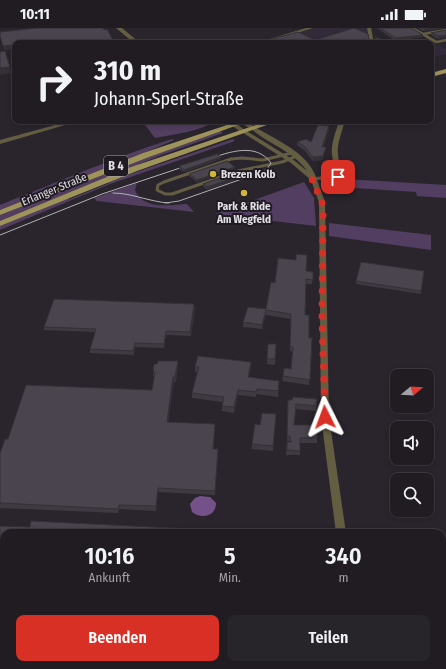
<!DOCTYPE html>
<html lang="de">
<meta charset="utf-8">
<style>
:root{--surface:#201c22;--page:#28252a;--text:#f1f3f6;--muted:#a2a1a5;--line:#3d3a40;--accent:#d93025}
body{margin:0;font-family:"Fira Sans Condensed",sans-serif;background:var(--page);color:var(--text);height:100vh;display:flex;flex-direction:column;font-size:15px;white-space:nowrap}
*{box-sizing:border-box;margin:0}
p{font-size:13px;color:var(--muted)}
.icon{flex:none;width:22px;height:22px;fill:none;stroke:currentColor;stroke-width:2;stroke-linecap:round;stroke-linejoin:round}
.map{position:relative;flex:1;overflow:hidden}
.details{position:absolute;left:0px;top:501px;width:446px;height:140px;display:flex;flex-direction:column;background:var(--surface);border-radius:12px 12px 0 0;box-shadow:0 2px 6px #0003,0 0 0 1px var(--line)}
.details>*{flex:none}
.hud{position:absolute;left:12px;top:12px;width:422px;height:84px;border-radius:8px;box-shadow:0 2px 6px #0003,0 0 0 1px var(--line);background:#201c22;color:var(--text);overflow:hidden}
.needle{width:26px;rotate:72deg}
.controls{position:absolute;left:390px;top:341px;display:grid;gap:8px}
.controls a{display:grid;place-items:center;width:44px;height:44px;border-radius:8px;background:var(--surface);box-shadow:0 2px 6px #0003,0 0 0 1px var(--line);font-size:20px}
.pin{position:absolute;display:grid;place-items:center;width:34px;height:34px;color:#fff;margin:-17px;border-radius:8px;box-shadow:0 2px 6px #0006}
.me{position:absolute;width:44px;margin:-22px;rotate:357deg;stroke-linejoin:round;filter:drop-shadow(0 0 3px #0008)}
.turn{display:flex;align-items:center;gap:14px;height:84px;padding:0 16px;font-size:18px}
.turn .icon{width:52px;height:52px;stroke-width:2.5}
.turn b{display:block;font-size:28px;line-height:34px}
.eta{display:flex;justify-content:space-evenly;align-items:center;height:68px;text-align:center}
.eta b{font-size:24px;font-weight:600;line-height:28px}
.action{display:flex;gap:8px;margin-top:auto;padding:8px 16px}
.action a{flex:1;height:46px;border-radius:8px;background:var(--accent);color:#fff;font-size:16px;font-weight:600;line-height:46px;text-align:center}
.action a+a{background:var(--page);color:var(--text)}
.status{display:flex;justify-content:space-between;align-items:center;height:28px;padding:0 20px;background:var(--surface);direction:ltr}
.status svg{height:11px;fill:currentColor}
.map>svg:first-child{display:block}
</style>
<div class="status"><b>10:11</b><svg viewBox="0 0 49 12"><path d="M0 12V9h3v3zM5 12V6h3v6zM10 12V3h3v9zM15 12V0h3v12zM26 1h20v11H26zM47 4h2v5h-2z"/></svg></div>
<div class="map">
<svg width="446" height="641" viewBox="0 0 446 641">
<rect width="100%" height="100%" fill="#2a252d"/>
<path fill="#322a38" d="M311 0H367L370 15H259Z
M436 15 446 21V26L431 30V16Z"/>
<path fill="#523e60" d="M142 93H213C205 103 169 107 155 110Z
M220 103 223 105 159 128 0 193V187C73 157 146 128 220 103Z
M172 111 174 112 158 119 0 182V177C57 154 113 130 172 111Z
M233 111 235 113 110 156 0 202V198L65 171H70L109 155 110 153Z
M332 151H345L446 157V170L417 168 416 164 324 158V154Z
M304 154 314 170 316 198 215 186Z
M137 155 135 162C143 182 169 177 187 176L194 184 97 173 94 170Z
M329 195 431 207V222L329 208Z"/>
<path fill="#745189" d="M200 468 210 469 216 475C216 489 201 491 192 484L190 476 195 470Z"/>
<g fill="none" stroke-linecap="round" stroke-linejoin="round">
<path stroke="#635d42" stroke-width="2.5" d="M423 6 446 2
M437 14 446 12"/>
<path stroke="#635d42" stroke-width="3" d="M292 125 263 132 242 130 231 131 164 154 158 157 157 162 165 166H172L238 143 282 134 297 128"/>
<path fill="#635d42" fill-rule="evenodd" d="M306 0H313L264 15H257Z
M367 0H371L374 15H370Z
M410 0H415L439 14 435 15Z
M70 93H79L0 116V112Z
M339 93H345C338 116 334 122 343 145L340 150 317 152 325 174 329 389 346 505H336L321 389 319 174 311 152 291 135 240 103 245 102 295 133 307 143C293 123 268 116 250 100L255 99C276 112 307 124 316 149L336 147 337 145C328 122 332 116 339 93Z
M340 637H352V641H340Z"/>
<path fill="#635d42" fill-rule="evenodd" d="M116 0H122L140 15H134Z
M225 93H233L246 103 241 104Z
M238 93H246L256 100 251 101Z"/>
<path fill="#9e9358" fill-rule="evenodd" d="M446 41V45L431 49V45Z
M239 93H249L149 129 0 187V182L143 125Z
M268 93H278L137 143 0 198V193L131 139Z"/>
<path stroke="#b1aeb4" stroke-width="1" d="M113 165C132 165 150 174 169 175
M165 175 179 173 259 145 267 141 271 135C256 114 229 124 209 131
M0 207 102 166 189 137"/>
</g>
<path fill="#3f3a42" d="M354 0 369 13 375 12V9L392 15H365V14L315 12Z
M377 0H412L423 7 422 9 396 13Z
M418 0H446L423 3Z
M446 2 439 11 431 7V5Z
M329 98V102L323 119H326L325 123 322 132 313 133 304 122 297 117V114H311Z
M221 131 184 144 179 141V138Z
M235 141 197 154 189 148V146Z
M246 148 207 162 203 158V156Z
M306 243 313 244 312 256H306L305 287 309 310H312L309 357 282 353 283 348 291 341 292 324 290 323 291 291 266 287 262 301 243 299V294L266 281 275 255Z
M424 243 421 266 356 256V253Z
M195 280 191 308 166 307 164 320 135 319 134 327 90 325V321L95 304 44 302V299Z
M268 316H276L275 337 267 336Z
M178 337 176 354H174L168 394 215 400 213 421H218V425L215 467 158 464 156 483 119 481 118 485 0 480V425L8 411 152 362 154 348H153V344Z
M195 338 251 339 249 349 279 353 278 369 256 366V369L238 367 234 385 222 383V378L223 374 192 370V365L197 344H195Z
M317 371 316 383 296 381 294 397 317 410V415H300V427H286L287 414H290V413H287L288 372H292Z
M276 386 273 423 252 421V416Z
M0 498 30 499 212 502 4 505V602H0Z"/>
<path fill="#333036" d="M429 0H446L423 3 424 1Z
M423 7 422 9 396 13V10Z
M446 7V9L439 11V8Z
M365 11V14L363 15H352Z
M15 17V21L4 22 3 18Z
M10 39 12 45 0 47V40Z
M329 98V102L321 123 322 119Z
M326 119 325 123 322 132 313 133V129Z
M221 129V131L184 144V142Z
M235 139V141L197 154V152Z
M246 146V148L207 162V159Z
M194 276 195 280 191 308 190 304Z
M266 282V287L262 301V297Z
M166 303V307L164 320V316Z
M135 315V319L134 327 133 323Z
M178 333V337L176 354 175 349Z
M251 334V339L248 355V349Z
M173 349 174 354 167 398V394Z
M238 362V367L234 385V379Z
M158 460V464L156 483V478Z"/>
<path fill="#49444d" stroke="#333036" d="M37 0H103L104 2 107 1 113 12H116L118 15H15V17L3 18 0 8V4Z
M354 0 368 6 369 13 376 12 375 9 392 15H370L365 11 352 15H258L298 4 315 12Z
M380 0H412L423 7 396 10Z
M446 2V7L439 8 431 5Z
M5 23 10 39 0 40V24Z
M318 97 329 98 322 119H326L323 128 313 129 304 118 297 114 306 111 311 114Z
M217 126 221 129 184 142 179 138Z
M227 133 235 139 197 152 189 146Z
M239 143H242L246 146 207 159 203 156Z
M296 226 307 227 306 243 313 244V252L306 251 305 287H309V310H312L310 352 283 348 284 340 291 341 293 319 290 318 291 286 266 282 262 297 243 294 248 279 266 281 271 254 275 255 278 230 296 232Z
M361 234 424 243 421 263 356 253Z
M54 271 194 276 190 304 166 303 164 316 135 315 133 323 90 321 96 301 44 299Z
M268 316H276L275 331H267Z
M198 328 251 334 248 349 279 353 278 363 257 361 256 364 238 362 234 379 222 378 224 369 192 365 199 339 195 338Z
M158 333H178L175 349H173L167 394 215 396 213 421H218L215 463 158 460 156 478 119 477 118 481 0 475V425L5 411H8L26 357 152 362 155 344H153L154 336H157Z
M293 369 317 371 316 378 296 376 294 397H316L317 410H300V423L287 422V414H291L290 408H287L288 372H292Z
M262 385 276 386 273 418 252 416 255 396 260 397Z
M31 493 212 502V505H4V599H0V498L30 499Z
M235 637H263V641H235Z
M281 637H318L328 638V641H280Z"/>
<g fill="none" stroke-linecap="round" stroke-linejoin="round">
<path stroke="#d93025" stroke-width="7" stroke-dasharray="0 12.6" d="M325 389 322 291 323 186 322 174 312 151 338 149"/>
</g>
<g fill="#cfb837" stroke="#201b23" stroke-width="1.5">
<circle cx="213" cy="146" r="4"/>
<circle cx="244" cy="165" r="4"/>
</g>
<g text-anchor="middle" stroke-width="4" stroke-linejoin="round" paint-order="stroke">
<g font-size="11" font-weight="bold" fill="#e2dfe5" stroke="#201b23" text-anchor="start">
<text x="221" y="150">Brezen Kolb</text>
<text x="244" y="182" text-anchor="middle">Park &amp; Ride<tspan x="244" dy="13">Am Wegfeld</tspan></text>
</g>
<g font-size="11" fill="#e2dfe5" stroke="#201b23">
<text transform="translate(54 161) rotate(-22)" y="4">Erlanger Straße</text>
</g>
<rect fill="#201b23" stroke="#a8a4ab" stroke-width="1" x="104" y="128" width="24" height="20" rx="3"/>
<g font-size="12" font-weight="bold" fill="#e2dfe5">
<text x="116" y="142">B 4</text>
</g>
</g>
</svg>
<div class="controls">
<a><svg class="needle" viewBox="-14 -14 28 28"><path d="M0-13l5 13h-10z" fill="#e53935"/><path d="M0 13l5-13h-10z" fill="#a2a1a5"/></svg></a>
<a><svg class="icon" aria-label="sound" viewBox="0 0 24 24"><path d="M4 9h4l5-4v14l-5-4H4zM17 9q2 3 0 6"/></svg></a>
<a><svg class="icon" aria-label="search" viewBox="0 0 24 24"><circle cx="10" cy="10" r="6"/><path d="M15 15l6 6"/></svg></a>
</div>
<div class="pin" style="left:338px;top:149px;background:#d93025"><svg class="icon" aria-label="arrive" viewBox="0 0 24 24"><path d="M6 21V4h12l-3 4 3 4H6"/></svg></div>
<svg class="me" style="left:325px;top:389px" viewBox="-20 -20 40 40"><path d="M0-17L14 15 0 8-14 15z" fill="#d93025" stroke="#fff" stroke-width="4"/></svg>
<div class="hud">
<div class="turn"><svg class="icon" aria-label="right" viewBox="0 0 24 24"><path d="M7 20v-9h11M14 6l5 5-5 5"/></svg><div><b>310 m</b>Johann-Sperl-Straße</div></div>
</div>
<section class="details">
<div class="eta">
<div><b>10:16</b><p>Ankunft</p></div>
<div><b>5</b><p>Min.</p></div>
<div><b>340</b><p>m</p></div>
</div>
<div class="action"><a>Beenden</a><a>Teilen</a></div>
</section>
</div>
